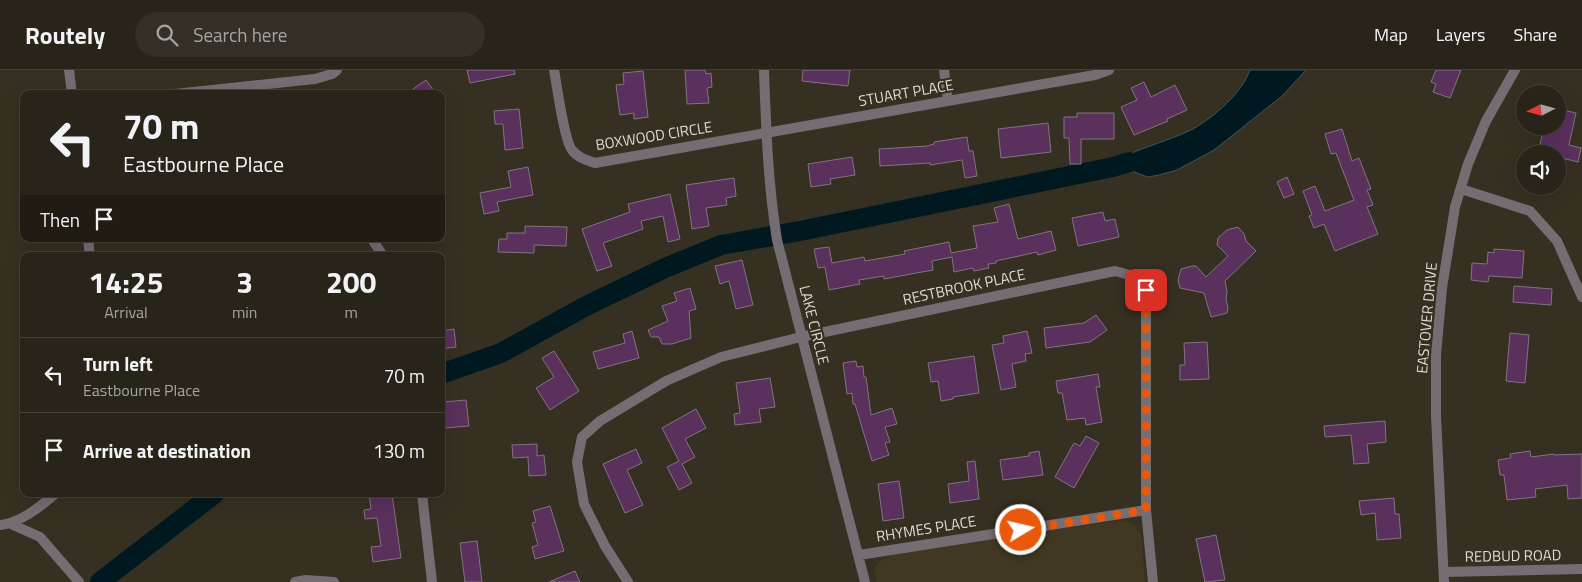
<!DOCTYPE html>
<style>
:root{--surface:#28241a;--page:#343027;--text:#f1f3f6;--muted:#a5a4a2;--line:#444139}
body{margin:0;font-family:"Titillium Web",sans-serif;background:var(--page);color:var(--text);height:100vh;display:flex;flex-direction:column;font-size:19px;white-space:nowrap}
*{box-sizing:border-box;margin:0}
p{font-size:16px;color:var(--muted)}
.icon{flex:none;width:28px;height:28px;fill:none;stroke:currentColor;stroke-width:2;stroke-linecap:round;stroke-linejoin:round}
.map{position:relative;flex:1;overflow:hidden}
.drawer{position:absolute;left:20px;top:182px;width:425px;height:245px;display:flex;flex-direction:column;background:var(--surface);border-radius:10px;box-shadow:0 5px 20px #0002,0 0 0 1px var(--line)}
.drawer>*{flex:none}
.top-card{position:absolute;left:20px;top:20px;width:425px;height:152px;border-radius:10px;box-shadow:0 5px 20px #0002,0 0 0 1px var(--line);background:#28241a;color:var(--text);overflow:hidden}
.needle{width:32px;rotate:264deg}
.buttons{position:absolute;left:1516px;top:15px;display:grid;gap:10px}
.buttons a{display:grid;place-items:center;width:50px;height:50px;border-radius:50%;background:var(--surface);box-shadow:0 5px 20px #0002,0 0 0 1px var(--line);font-size:25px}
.pin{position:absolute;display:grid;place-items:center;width:42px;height:42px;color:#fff;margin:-21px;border-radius:10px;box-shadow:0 2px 8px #0006}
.me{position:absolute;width:55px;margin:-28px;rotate:81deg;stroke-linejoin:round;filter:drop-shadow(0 0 4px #0008)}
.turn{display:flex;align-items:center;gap:18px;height:105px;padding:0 20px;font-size:22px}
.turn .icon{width:65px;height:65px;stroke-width:2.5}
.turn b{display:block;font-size:35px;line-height:42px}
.then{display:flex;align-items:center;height:48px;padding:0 20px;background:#0003;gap:10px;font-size:19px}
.eta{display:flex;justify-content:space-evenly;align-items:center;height:85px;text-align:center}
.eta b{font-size:30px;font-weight:700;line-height:35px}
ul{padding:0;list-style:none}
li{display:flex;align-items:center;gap:15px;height:75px;padding:0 20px;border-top:1px solid var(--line)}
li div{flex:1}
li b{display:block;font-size:19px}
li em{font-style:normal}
header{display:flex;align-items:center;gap:30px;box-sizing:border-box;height:70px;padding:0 25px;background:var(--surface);border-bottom:1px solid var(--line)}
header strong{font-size:24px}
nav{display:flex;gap:28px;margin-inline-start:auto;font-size:18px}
.search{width:350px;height:45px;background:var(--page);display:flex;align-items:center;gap:12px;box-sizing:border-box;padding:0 18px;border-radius:28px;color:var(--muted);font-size:19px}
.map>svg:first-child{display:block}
</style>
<header>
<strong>Routely</strong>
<div class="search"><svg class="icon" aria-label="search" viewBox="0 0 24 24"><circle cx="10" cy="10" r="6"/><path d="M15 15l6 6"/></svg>Search here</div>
<nav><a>Map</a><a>Layers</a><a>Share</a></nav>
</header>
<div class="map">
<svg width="1582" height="512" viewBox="0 0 1582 512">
<rect width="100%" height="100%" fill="#363022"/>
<path fill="#413823" d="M1124 450 1134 455 1141 465 1145 512H877L874 499 878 493 892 484Z"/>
<path fill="#001921" stroke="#435356" d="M1250 0H1306L1282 26 1214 80 1177 100 1159 105 1148 107 1134 102 1129 92 1134 82C1151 75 1178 67 1193 59 1215 46 1241 24 1250 0Z"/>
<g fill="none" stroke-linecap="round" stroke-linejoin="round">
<path stroke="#001921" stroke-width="20" d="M441 304 501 283 586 236 665 198 721 175 800 161 1113 97 1129 92
M100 512 214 424"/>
</g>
<path fill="#5a305d" stroke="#817481" d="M467 0H514L515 4 470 13Z
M685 0H705L706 4 711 3 712 17 707 18 709 33 687 34Z
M803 0H850L848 16 802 11Z
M1436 0H1461L1450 28 1433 22 1436 14 1431 12Z
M643 1 648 47 634 49V43L620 45 616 15 624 14 623 3Z
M426 10 436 24H406Z
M1144 12 1151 27 1175 15 1187 40 1167 49 1168 51 1134 65 1121 37 1137 30 1131 18Z
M519 39 523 78 505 80 503 54H495L494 41Z
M1558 39 1576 43 1569 75 1581 78 1578 92 1558 87V84H1538L1544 56H1558Z
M1077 43H1114V69H1081V94H1070L1069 68H1064V47H1077Z
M1048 53 1051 82 1001 88 998 59Z
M1342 59 1352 91 1359 88 1371 119 1367 120 1373 135 1367 137 1378 164 1335 181 1324 154 1314 158 1309 146 1312 145 1303 121 1315 116 1325 141 1354 130 1336 83 1331 84 1325 64Z
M967 67 969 81H973L977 106 965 108 962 90 930 95V93L880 96 879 79 927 76 934 74V72Z
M852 87 855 105 830 109 831 114 811 117 808 94Z
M528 97 533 125 497 132 499 141 484 144 480 123 511 117 508 101Z
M1287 107 1294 124 1284 128 1277 112Z
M734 108 736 126 726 128 727 135 706 138 709 156 692 159 686 115Z
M670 124 680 169 668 172 663 146 641 151 643 159 603 173 612 196 597 201 582 159 630 142 628 134Z
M1009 134 1018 169 1051 161 1056 180 1038 185 1037 182 996 191V193L988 194 989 198 974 201 973 198 954 202 952 187 932 191 933 200 884 209V206L859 210 860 214 829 220 825 197 818 198 814 179 829 177 832 193 864 187 865 191 905 184 904 181 949 172 951 183 977 178 973 156 998 152 994 138Z
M1103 142 1105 151 1115 149 1119 167 1078 176 1072 148Z
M525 156 567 157 566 176 534 175V183L498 182 499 169H507V163H525Z
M1238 157 1244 164 1246 171 1256 181 1225 211 1227 221 1226 229 1228 238 1227 243 1211 247 1204 223 1180 218 1178 210 1181 199 1192 196H1196L1206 207 1228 186 1217 175 1218 168 1227 160Z
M1494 179 1524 181 1522 208 1489 206 1488 212 1471 210 1472 193 1487 194 1488 182 1494 183Z
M742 190 753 235 736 239 729 211 720 214 715 196Z
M1514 216 1552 219 1551 235 1513 232Z
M690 218 696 239 689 241 691 268 672 274H662L659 267H651L648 260 668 251 662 236 677 231 674 223Z
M1096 245 1107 260 1090 272 1046 278 1044 258 1084 253Z
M454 259 456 277 441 279V261Z
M632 261 639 288 598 299 593 282 625 273 623 264Z
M1027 261 1032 283 1025 284 1026 291 1012 294 1016 317 1001 320 992 275 1004 273 1003 266Z
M1510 263 1529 265 1525 313 1506 311Z
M1207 272 1209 309 1180 310V295H1185L1184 273Z
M554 281 579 321 550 340 536 318 554 307 542 288Z
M974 286 979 323 953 327V329L941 331 938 311 931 312 928 293Z
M856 291 857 297 863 296 864 307H866L871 345 892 338 897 354 885 357 890 372 885 373 889 385 872 391 855 334H853L852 323 847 324 843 293Z
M1098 304 1100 317H1096L1102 352 1086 355 1085 348 1067 350 1062 323H1058L1056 311Z
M770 308 775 337 759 339 761 352 735 355 734 344 740 343 736 313Z
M466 330 469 356 445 358 443 332Z
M696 339 706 358 685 369 695 387 682 394 692 413 679 420 667 397 679 391 662 358Z
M1385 351 1386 372 1367 374 1369 393 1354 394 1351 365 1325 367 1324 356Z
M1086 366 1099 373 1074 418 1055 407 1074 373 1080 376Z
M537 374V386L544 385 546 405 529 406 528 387 513 388 512 375Z
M636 379 642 393 627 400 643 435 625 443 603 394Z
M1039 381 1043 405 1003 410 1000 390 1029 386V383Z
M1530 381 1531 387 1554 384V385L1582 384V428L1568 429 1567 415 1535 419 1536 427 1507 430 1504 405H1500L1498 390 1511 388 1510 384Z
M975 391 979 429 950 433 948 414 969 411 967 392Z
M899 411 904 448 883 451 878 414Z
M369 424H392L401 488 373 492 371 477 381 476 377 448 365 449 364 440 371 439Z
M1394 428 1395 444H1399L1401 468 1377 470 1375 443 1361 445 1359 431Z
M550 436 564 481 535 489 532 477 538 475 532 453 536 452 533 441Z
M1216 465 1225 510 1205 512 1196 469Z
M477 471 482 512H465L460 473Z
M575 501 580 512H549Z"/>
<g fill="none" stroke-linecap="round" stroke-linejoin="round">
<path stroke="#746d72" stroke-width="10" d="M69 0 72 24
M554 0C557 15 564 70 572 80 577 87 586 90 595 93L1095 5 1109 0
M764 0C766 57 768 114 777 170L865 512
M944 0 948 31
M175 24 315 9 332 4 337 0
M1461 119 1530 141 1557 171 1582 227
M88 169 90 186
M372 169 383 186
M422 424 432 512
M11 454 40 467 79 512
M0 455C20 453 40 437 55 424
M859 485 1146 440
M1444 502 1582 499
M295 512 306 510 334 512
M628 512 605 476 584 434 577 392 582 367 600 351 666 311 721 287 801 267 1115 201 1133 206 1146 220V440L1153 512
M1444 512 1436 346V285L1442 218 1455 137 1468 94 1486 51 1515 0"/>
</g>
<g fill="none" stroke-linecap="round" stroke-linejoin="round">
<path stroke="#ea580c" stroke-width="9" stroke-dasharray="0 16.2" d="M1021 460 1146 440V220"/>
</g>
<g text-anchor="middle" stroke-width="4.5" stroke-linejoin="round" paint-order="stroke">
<g font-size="15" fill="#dfdbd2" stroke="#363022">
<text transform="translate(906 23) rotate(-10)" y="5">STUART PLACE</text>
<text transform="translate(654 66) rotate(-9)" y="5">BOXWOOD CIRCLE</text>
<text transform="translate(964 217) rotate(-12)" y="5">RESTBROOK PLACE</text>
<text transform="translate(1427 248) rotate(-85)" y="5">EASTOVER DRIVE</text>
<text transform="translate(814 255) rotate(76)" y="5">LAKE CIRCLE</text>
<text transform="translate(926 459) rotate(-9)" y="5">RHYMES PLACE</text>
<text transform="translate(1513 486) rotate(-1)" y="5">REDBUD ROAD</text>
</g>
</g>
</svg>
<div class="buttons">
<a><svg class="needle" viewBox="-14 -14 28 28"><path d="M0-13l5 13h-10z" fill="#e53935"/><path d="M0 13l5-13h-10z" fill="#a5a4a2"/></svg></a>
<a><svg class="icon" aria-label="sound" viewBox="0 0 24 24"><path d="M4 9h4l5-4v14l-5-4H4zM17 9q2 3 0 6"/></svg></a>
</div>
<div class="pin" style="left:1146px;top:220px;background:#d93025"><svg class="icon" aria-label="arrive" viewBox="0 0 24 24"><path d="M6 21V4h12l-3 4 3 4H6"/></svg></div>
<svg class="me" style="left:1021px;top:460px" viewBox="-20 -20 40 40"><circle r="17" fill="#ea580c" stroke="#fff" stroke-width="3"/><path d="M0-11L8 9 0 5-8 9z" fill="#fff"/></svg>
<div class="top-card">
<div class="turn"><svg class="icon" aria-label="left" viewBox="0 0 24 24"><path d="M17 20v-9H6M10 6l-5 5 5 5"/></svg><div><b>70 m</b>Eastbourne Place</div></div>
<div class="then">Then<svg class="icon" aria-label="arrive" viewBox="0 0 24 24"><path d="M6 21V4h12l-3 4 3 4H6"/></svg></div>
</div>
<section class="drawer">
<div class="eta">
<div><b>14:25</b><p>Arrival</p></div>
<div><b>3</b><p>min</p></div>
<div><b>200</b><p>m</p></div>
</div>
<ul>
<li><svg class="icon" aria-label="left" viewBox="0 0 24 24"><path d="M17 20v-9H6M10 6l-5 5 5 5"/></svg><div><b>Turn left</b><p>Eastbourne Place</p></div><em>70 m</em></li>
<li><svg class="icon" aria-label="arrive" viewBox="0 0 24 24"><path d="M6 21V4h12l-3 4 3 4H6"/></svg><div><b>Arrive at destination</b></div><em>130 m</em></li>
</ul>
</section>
</div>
